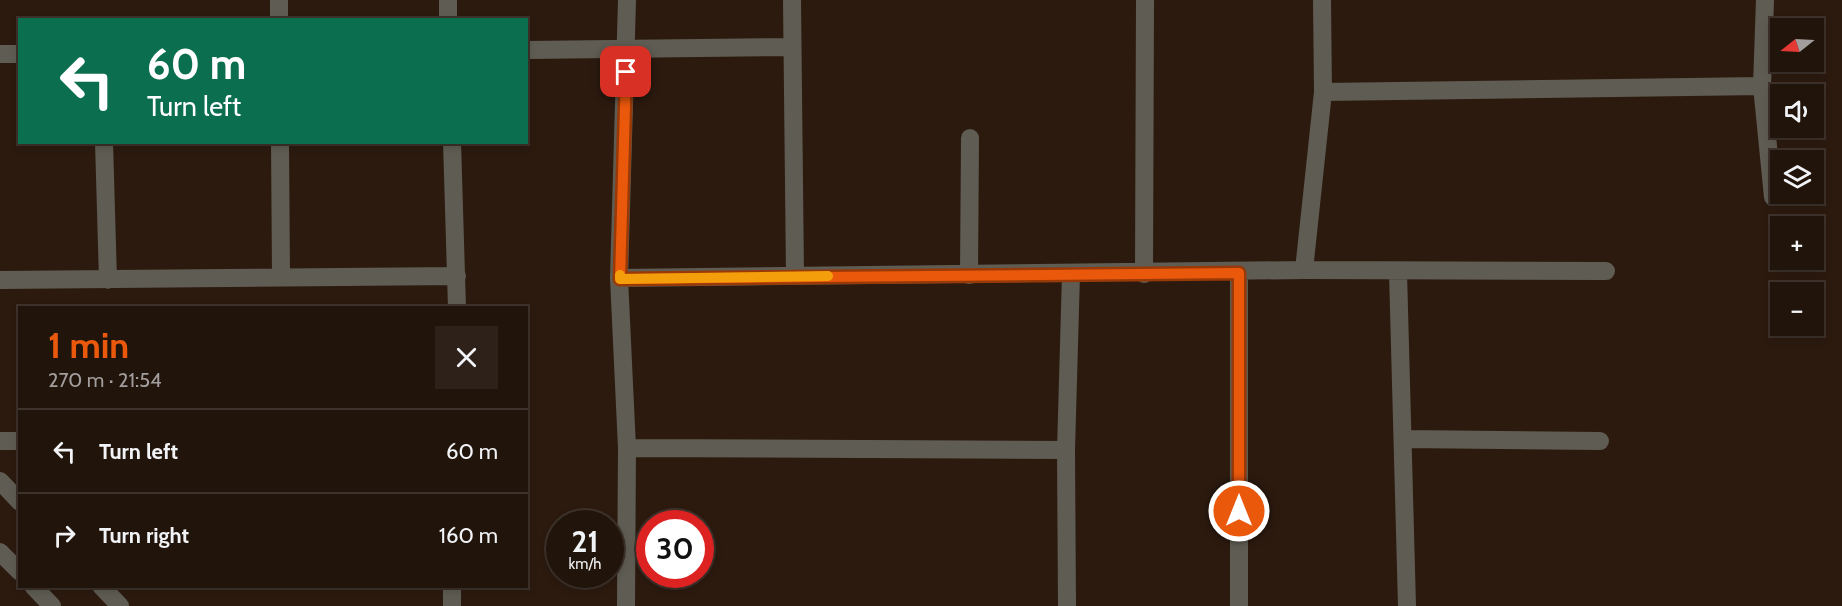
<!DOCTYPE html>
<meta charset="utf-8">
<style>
:root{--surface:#21140b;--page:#2d2119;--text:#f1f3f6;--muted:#a29e9d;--line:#3e332c;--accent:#ea580c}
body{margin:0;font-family:Cabin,sans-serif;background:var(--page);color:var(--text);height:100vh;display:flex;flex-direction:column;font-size:22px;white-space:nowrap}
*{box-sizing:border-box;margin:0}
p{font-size:20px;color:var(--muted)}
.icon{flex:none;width:33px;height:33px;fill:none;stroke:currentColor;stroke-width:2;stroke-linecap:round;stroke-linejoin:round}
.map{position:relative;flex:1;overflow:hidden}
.drawer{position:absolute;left:18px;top:306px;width:510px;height:282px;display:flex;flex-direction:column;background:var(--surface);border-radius:0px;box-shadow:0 3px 9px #0003,0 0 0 2px var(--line)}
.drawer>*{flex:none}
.hud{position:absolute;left:18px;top:18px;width:510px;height:126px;border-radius:0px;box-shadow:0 3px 9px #0003,0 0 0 2px var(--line);background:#0b6e4f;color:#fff;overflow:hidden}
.needle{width:39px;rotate:252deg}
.tools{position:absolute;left:1770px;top:18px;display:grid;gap:12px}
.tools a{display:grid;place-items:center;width:54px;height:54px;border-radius:0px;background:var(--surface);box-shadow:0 3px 9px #0003,0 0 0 2px var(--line);font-size:30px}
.speed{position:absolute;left:546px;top:510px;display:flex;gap:12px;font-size:30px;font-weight:700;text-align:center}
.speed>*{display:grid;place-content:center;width:78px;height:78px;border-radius:50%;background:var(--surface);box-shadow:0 3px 9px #0003,0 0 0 2px var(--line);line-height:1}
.speed small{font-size:15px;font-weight:400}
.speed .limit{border:9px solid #d22;background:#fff;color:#111}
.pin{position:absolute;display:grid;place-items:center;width:51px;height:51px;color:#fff;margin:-26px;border-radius:12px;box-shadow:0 3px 9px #0006}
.me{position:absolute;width:66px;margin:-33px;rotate:0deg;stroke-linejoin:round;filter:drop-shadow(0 0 4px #0008)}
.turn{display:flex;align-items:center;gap:21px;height:126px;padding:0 30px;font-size:27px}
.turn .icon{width:78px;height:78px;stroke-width:2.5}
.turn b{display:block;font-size:42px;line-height:51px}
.round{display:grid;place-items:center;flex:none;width:63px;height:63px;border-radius:0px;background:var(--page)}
.summary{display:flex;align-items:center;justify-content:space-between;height:102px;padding:0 30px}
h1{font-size:36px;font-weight:700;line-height:45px;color:var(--accent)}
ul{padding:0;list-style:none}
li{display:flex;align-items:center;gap:18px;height:84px;padding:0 30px;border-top:2px solid var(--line)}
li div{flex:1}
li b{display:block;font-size:22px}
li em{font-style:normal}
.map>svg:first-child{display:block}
</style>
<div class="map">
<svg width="1842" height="606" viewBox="0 0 1842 606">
<rect width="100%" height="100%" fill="#2c1a0f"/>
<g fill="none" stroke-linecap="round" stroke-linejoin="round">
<path stroke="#5f5d53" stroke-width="18" d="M279 0V20
M448 0V20
M792 0 795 276
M1765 0 1762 86 1773 197
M526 50 792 47
M0 54H20
M1323 92 1762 86
M104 142 108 280
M280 142 281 277
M452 142 457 308
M1304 270 1323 92 1322 0
M1398 272 1407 606
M1144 274 1145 0
M969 275 970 138
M619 278 1304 270 1606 271
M0 280 457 276
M1404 439 1600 441
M0 441H20
M627 448 1066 450
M0 481 20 502
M0 552 20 572
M33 586 52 606
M101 586 120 606
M452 606V586
M626 606 627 448 619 278 627 0
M1067 606 1066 450 1071 274
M1239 606V273"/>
</g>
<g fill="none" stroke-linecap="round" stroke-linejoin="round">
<defs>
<path id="route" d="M626 72 620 279 1239 273V511"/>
</defs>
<use href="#route" stroke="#983908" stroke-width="15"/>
<use href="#route" stroke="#ea580c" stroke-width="10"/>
<path stroke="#f59e0b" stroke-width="10" d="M620 275V279L828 276"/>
</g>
</svg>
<div class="tools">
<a><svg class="needle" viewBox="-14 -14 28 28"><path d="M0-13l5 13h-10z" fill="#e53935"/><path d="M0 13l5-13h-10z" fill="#a29e9d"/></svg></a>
<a><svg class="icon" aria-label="sound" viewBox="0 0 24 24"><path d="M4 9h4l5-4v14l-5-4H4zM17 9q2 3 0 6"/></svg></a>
<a><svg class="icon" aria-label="layers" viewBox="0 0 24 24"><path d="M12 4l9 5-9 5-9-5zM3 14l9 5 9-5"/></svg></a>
<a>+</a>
<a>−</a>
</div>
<div class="speed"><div>21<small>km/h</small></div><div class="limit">30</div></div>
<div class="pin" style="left:626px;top:72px;background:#d93025"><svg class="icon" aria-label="arrive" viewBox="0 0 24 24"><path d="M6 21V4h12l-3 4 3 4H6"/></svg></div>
<svg class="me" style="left:1239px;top:511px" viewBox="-20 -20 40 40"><circle r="17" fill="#ea580c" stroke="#fff" stroke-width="3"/><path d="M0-11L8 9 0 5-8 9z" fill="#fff"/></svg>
<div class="hud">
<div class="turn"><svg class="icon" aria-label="left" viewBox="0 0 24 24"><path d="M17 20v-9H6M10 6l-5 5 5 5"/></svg><div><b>60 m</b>Turn left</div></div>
</div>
<section class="drawer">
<div class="summary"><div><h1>1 min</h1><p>270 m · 21:54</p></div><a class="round"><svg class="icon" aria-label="close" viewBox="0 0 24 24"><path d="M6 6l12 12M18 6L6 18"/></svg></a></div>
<ul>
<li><svg class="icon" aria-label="left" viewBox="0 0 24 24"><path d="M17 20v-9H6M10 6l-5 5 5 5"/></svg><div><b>Turn left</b></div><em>60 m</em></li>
<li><svg class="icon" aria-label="right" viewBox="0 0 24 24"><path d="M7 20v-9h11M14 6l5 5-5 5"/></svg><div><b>Turn right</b></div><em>160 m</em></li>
</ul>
</section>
</div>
